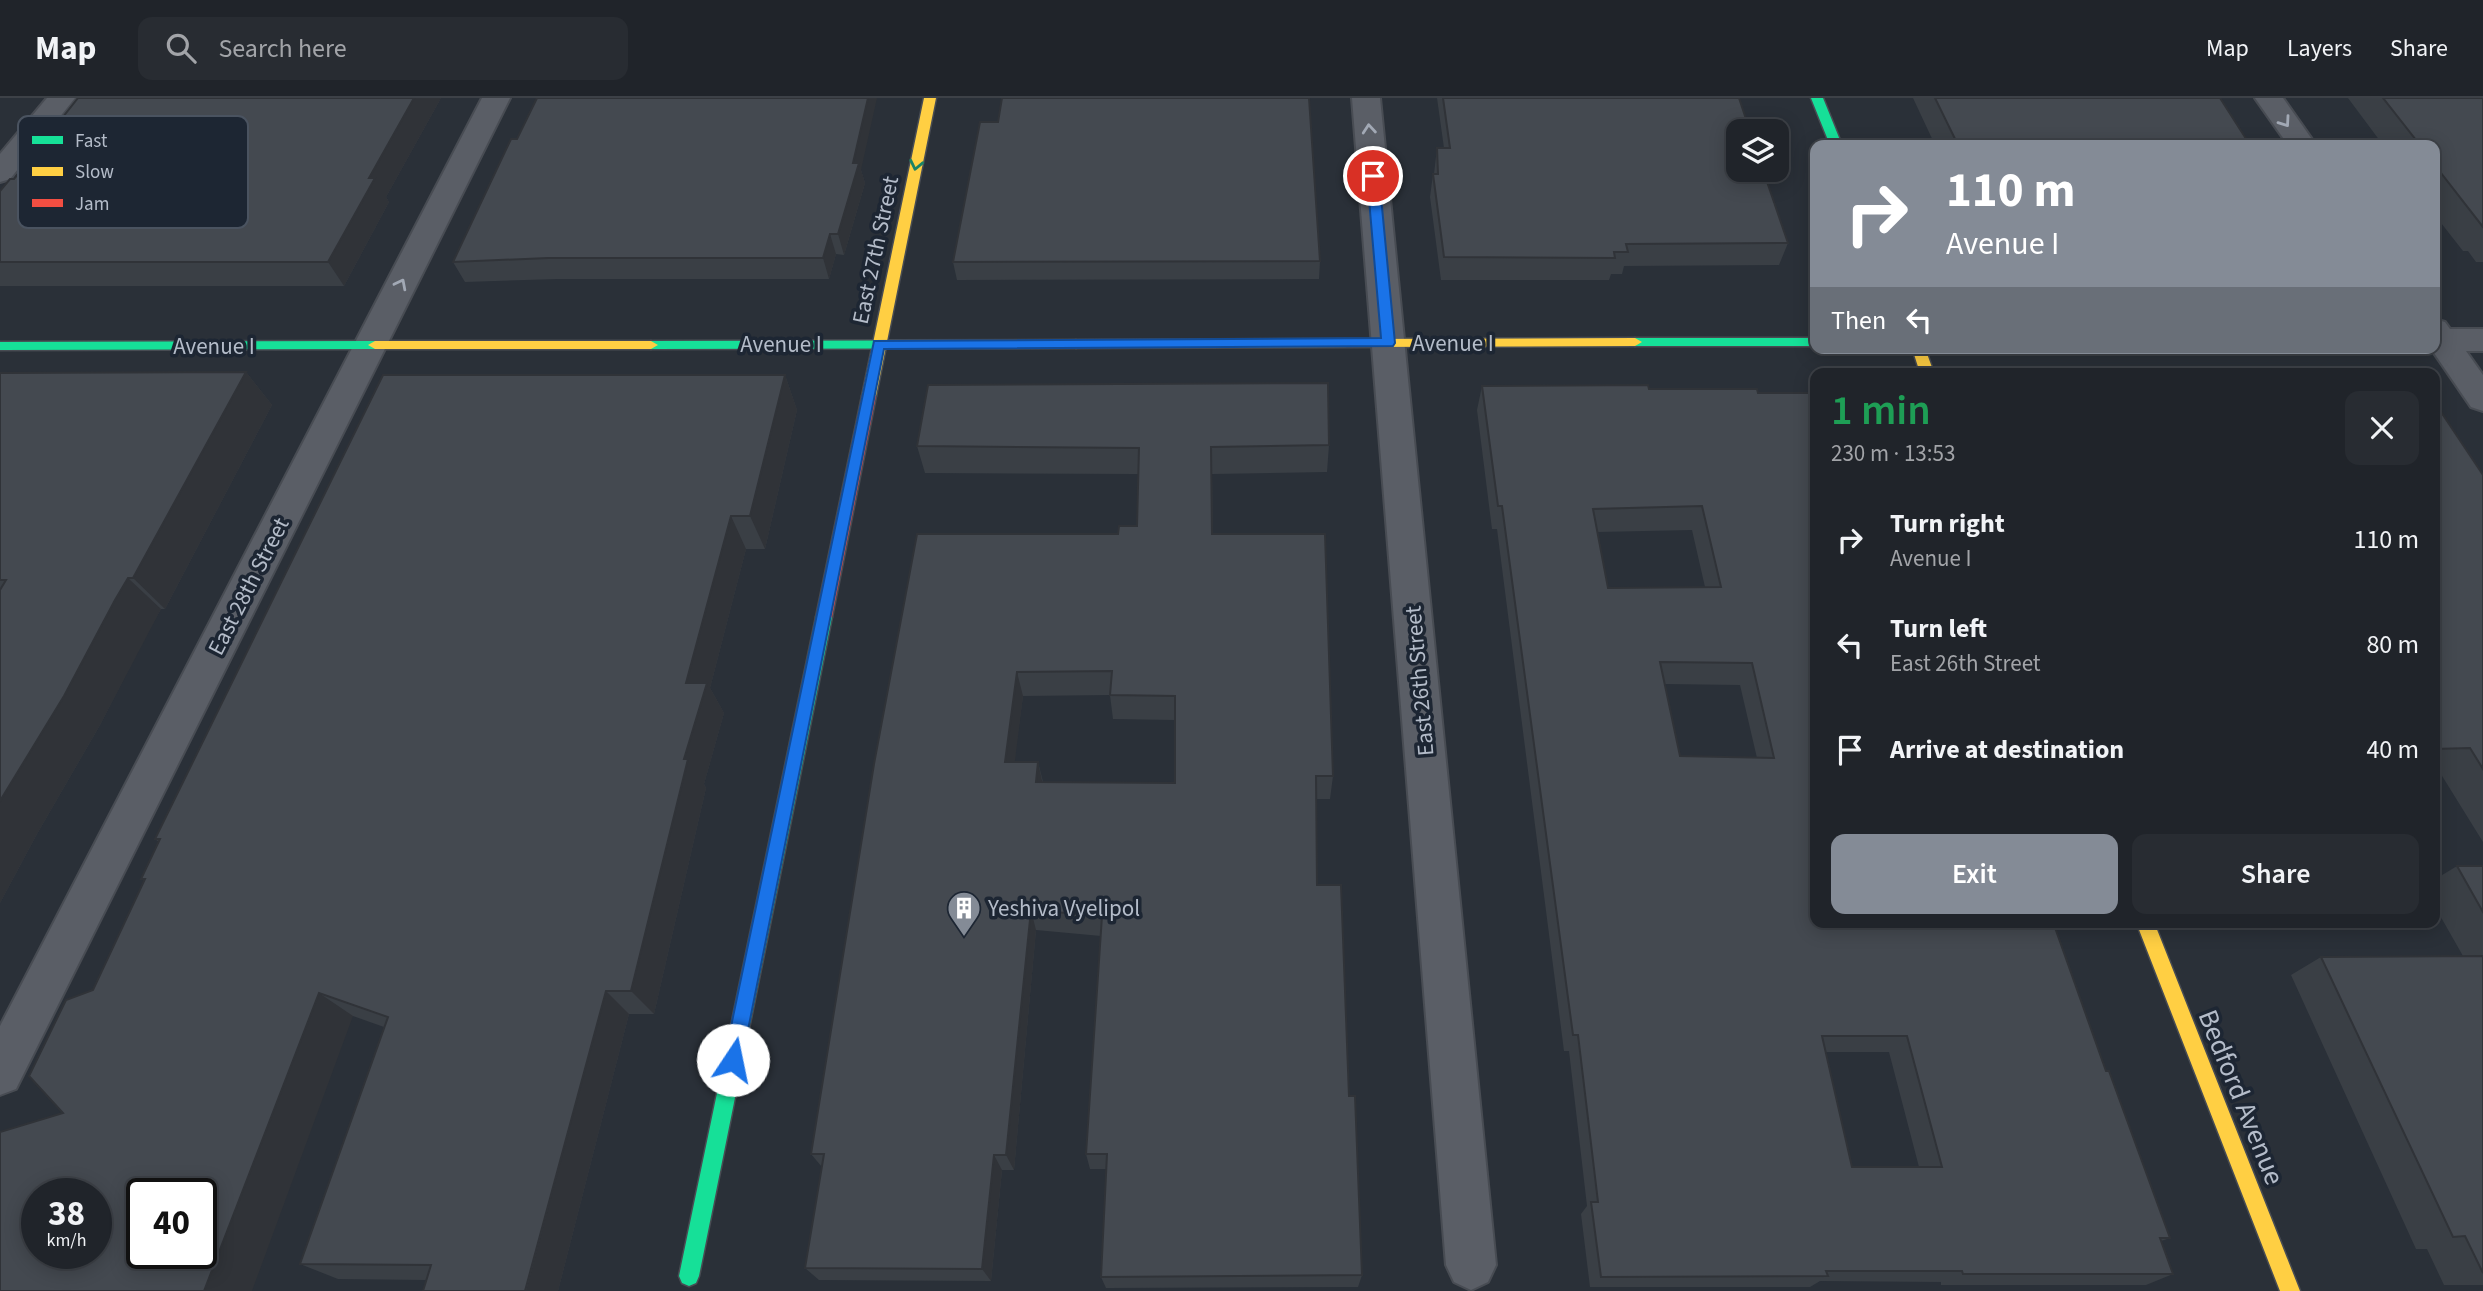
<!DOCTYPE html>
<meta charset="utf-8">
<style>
:root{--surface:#20242a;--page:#282c32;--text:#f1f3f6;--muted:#a2a4a8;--line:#3d4147;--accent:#848b96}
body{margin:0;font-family:"Source Sans 3",sans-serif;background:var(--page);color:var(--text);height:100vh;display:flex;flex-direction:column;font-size:26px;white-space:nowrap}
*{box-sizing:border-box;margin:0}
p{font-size:23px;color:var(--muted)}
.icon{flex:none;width:38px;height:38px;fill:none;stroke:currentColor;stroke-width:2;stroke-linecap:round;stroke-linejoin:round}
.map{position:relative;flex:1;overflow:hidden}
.drawer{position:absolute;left:1810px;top:270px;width:630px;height:560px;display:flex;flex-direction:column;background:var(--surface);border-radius:14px;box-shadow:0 4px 18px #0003,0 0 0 2px var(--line)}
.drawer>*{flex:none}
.banner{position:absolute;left:1810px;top:42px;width:630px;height:214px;border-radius:14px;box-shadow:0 4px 18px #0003,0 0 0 2px var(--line);background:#848b96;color:#fff;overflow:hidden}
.buttons{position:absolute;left:1726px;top:21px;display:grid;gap:14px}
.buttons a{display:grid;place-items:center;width:63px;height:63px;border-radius:14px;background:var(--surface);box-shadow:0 4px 18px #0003,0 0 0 2px var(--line);font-size:35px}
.speed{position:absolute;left:21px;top:1080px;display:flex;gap:14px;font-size:35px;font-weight:700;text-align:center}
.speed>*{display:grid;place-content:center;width:91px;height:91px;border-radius:50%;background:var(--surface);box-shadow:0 4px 18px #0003,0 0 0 2px var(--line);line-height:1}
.speed small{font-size:18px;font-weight:400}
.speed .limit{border:4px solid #111;border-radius:10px;background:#fff;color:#111}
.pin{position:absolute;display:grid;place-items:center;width:60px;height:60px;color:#fff;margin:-30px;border:4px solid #fff;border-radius:50%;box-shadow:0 2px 7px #0007}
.me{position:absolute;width:77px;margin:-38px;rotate:11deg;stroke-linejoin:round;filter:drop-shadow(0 0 5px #0008)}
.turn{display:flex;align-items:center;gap:24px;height:147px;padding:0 21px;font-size:32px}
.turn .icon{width:91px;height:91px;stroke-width:2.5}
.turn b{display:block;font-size:49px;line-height:60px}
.then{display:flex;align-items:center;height:66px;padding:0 21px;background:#0003;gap:14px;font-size:26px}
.round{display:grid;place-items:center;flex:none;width:74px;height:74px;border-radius:14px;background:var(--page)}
.headline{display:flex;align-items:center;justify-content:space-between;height:119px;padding:0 21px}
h1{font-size:42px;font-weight:600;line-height:52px;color:#1e9e55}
.action{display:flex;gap:14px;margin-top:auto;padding:14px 21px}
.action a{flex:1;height:80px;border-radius:14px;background:var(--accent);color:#fff;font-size:28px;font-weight:600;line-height:80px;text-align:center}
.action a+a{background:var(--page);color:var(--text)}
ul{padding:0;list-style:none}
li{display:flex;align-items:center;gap:21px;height:105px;padding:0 21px}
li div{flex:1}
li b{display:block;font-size:26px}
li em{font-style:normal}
header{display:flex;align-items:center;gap:42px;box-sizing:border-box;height:98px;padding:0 35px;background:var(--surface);border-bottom:2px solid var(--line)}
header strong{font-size:33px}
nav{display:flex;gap:38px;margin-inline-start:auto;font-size:24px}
.search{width:490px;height:63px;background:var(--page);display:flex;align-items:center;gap:18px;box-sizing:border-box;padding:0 24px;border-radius:14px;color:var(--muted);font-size:26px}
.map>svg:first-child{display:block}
</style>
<header>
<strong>Map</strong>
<div class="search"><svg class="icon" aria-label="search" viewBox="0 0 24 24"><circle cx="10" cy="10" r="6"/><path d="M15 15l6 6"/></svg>Search here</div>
<nav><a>Map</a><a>Layers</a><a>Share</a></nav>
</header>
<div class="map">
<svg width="2483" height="1193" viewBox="0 0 2483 1193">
<rect width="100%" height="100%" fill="#2a3038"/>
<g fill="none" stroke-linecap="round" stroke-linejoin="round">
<defs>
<path id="street" d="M47 0H75L10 81 0 84V56Z
M482 0H510L16 991 0 997V928Z
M1352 0H1380L1496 1167 1488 1184 1471 1192 1454 1184 1446 1167Z
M2255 0H2283L2316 47H2288Z
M2434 221 2445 224 2450 231H2483V253H2466L2483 277V313L2471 309 2432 252 2425 250H2434Z"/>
<path id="fast" d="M1811 0H1823L1842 47H1830Z
M1635 240H1815V248H1635L1628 244Z
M1076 242 1083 246 1076 250 651 251 644 247 651 243Z
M375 243 382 247 375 251 0 252V244Z
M824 513 832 519 699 1178 696 1185 689 1188 682 1185 679 1178 816 519Z"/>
<path id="slow" d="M924 0H936L876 298 869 303 862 298Z
M1635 240 1642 244 1635 248 1076 250 1069 246 1076 242Z
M375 243H651L658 247 651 251H375L368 247Z
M1912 250H1925L1934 275H1920Z
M2136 824H2154L2300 1193H2280Z"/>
<path id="jam" d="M869 293 876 298 832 519 824 525 816 519 862 298Z"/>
</defs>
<use href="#street" stroke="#484c53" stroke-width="4"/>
<use href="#fast" stroke="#484c53" stroke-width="3"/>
<use href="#slow" stroke="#484c53" stroke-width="3"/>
<use href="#jam" stroke="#484c53" stroke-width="3"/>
<use href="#street" fill="#5a5e66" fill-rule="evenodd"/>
<use href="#fast" fill="#16e098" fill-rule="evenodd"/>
<use href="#slow" fill="#ffcf43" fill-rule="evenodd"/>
<use href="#jam" fill="#f24e42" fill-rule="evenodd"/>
</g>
<path fill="#3a3f45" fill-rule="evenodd" d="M78 0H441L386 99 389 104 344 188H0V93L14 81Z
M1437 0H1739L1788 145 1779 167 1624 168 1622 176H1611L1609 182H1441L1430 99 1433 76H1434L1437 50H1444Z
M1913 0H2220L2250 47H1935Z
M2348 0H2483V164H2476L2468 153H2463L2434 116V47H2383Z
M998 24 1320 163 1319 181 957 182 953 164Z
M861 72 865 85 844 157 836 156 829 181H558L465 184 453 164Z
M246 274 272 307 165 511H161L149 532 100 627 37 736 0 805V275Z
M785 277 797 312 765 451H746L710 590 724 615 704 686 706 690 654 916H629L558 1193H423L426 1182 338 1181 300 1166 384 929 353 918 63 1015 93 892 144 783 141 781 159 744 155 741Z
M1482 288 1649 291H1757L1815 824 2106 973 2170 1140 2161 1143 2173 1176 2146 1187H1941V1184L1820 1183 1810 1189H1590L1581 1116 1587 1108 1569 953H1564L1497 431H1492L1477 312ZM1692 432 1705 489 1608 490 1598 434ZM1665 586 1740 587 1757 660 1680 658ZM1826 954H1889L1919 1069H1852Z
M2434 308 2483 377V744L2439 673H2434Z
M1329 347 1327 374 1212 376 1213 436 1333 678 1330 701H1316L1317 787 1349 998 1362 1177 1358 1189 1106 1190 1101 1179 1106 1071H1090L1086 1056 1101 838 1036 832 1014 1072H1002L991 1183 819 1182 805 1170 822 1069 811 1056 874 666 1118 436 1137 428 1138 376 925 375 917 348ZM1110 597 1113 621 1175 622V685L1043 684 1038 664H1014L1023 598Z
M2457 768H2483V1187H2444L2427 1151H2416L2291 877 2321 859 2463 858 2434 807V782Z"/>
<path fill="#303338" d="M414 0H441L386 99 389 104 344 188 328 164 369 80Z
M868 0H877L861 72 865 85 844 157 838 136Z
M830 136 836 156 829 181 823 160Z
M246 274 272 307 165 511 133 480Z
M785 277 797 312 765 451 750 418Z
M731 418 746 451 710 590 724 615 704 686 706 690 654 916 631 893 684 661 686 585Z
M128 480 161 511 100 627 37 736 0 805V703Z
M1017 574 1023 598 1012 687 1005 664Z
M1038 664 1043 687 1036 684Z
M1031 812 1036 832 1014 1072 1006 1057Z
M606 893 629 916 558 1193H526Z
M319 895 353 918 252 1193H204Z
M994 1057 1002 1072 991 1183 982 1171Z"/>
<path fill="#444950" stroke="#303338" stroke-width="2" fill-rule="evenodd" d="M78 0H414L369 80H375L328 164H0V93L10 81H14Z
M537 0H868L853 65H859L838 136H830L823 160H548L453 164 511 41H517Z
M1002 0H1309L1320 163 953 164 980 24H998Z
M1443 0H1739L1750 33H1738V72H1763L1788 145 1626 146 1628 154H1614L1615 160 1444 159 1433 76H1438L1437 50H1450Z
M1935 0H2220L2250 47H1958Z
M2383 0H2483V129L2434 66V47H2420Z
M246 274 133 480H128L115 502 64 598 0 703V492L6 482H0V275Z
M383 277H785L750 418H731L686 585H707L684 661H688L631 893H606L525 1193H423L431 1167 300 1166 388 919 319 895 204 1193H0V1034L63 1015 29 978 66 902 93 892 145 781H141L160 741H155ZM37 1096H96V1155H37ZM142 1096H201V1155H142Z
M1328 285 1329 347 1211 349 1212 436H1325L1333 678H1316L1317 787H1341L1349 998H1355L1362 1177 1101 1179 1107 1056H1086L1102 818 1031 812 1006 1057H994L982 1171 805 1170 824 1056H811L874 666 917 436H1118L1119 428H1137L1139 350 917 348 928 287ZM1112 573 1110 597 1175 598V685L1036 684 1038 664H1005L1017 574Z
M1648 287 1649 291H1757L1758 295H1815V824H2053L2106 973H2109L2170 1140H2160L2173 1176H1963L1962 1173H1826L1828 1178 1601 1179 1591 1104H1598L1578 937H1573L1502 408H1498L1482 288ZM1702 408 1721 489 1608 490 1593 411ZM1660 564 1752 565 1774 660 1680 658ZM1822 938H1907L1942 1069H1852Z
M2434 308H2437L2483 377V671L2470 650 2434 651Z
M2457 768H2483V814Z
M2483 858V1175L2465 1138 2453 1139 2321 859Z"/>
<defs><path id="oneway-chevron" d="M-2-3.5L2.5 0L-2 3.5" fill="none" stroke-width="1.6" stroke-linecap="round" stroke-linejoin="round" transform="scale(1.75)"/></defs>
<g stroke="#a2a9b5">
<use href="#oneway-chevron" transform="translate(2285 24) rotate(55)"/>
<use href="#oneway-chevron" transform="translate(1369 31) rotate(-95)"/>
<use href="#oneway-chevron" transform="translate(401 186) rotate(-63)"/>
</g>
<use stroke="#1a8366" href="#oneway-chevron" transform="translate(916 67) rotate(102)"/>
<path fill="#1a73e8" stroke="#114b97" stroke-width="2" d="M1373 74 1379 78 1395 245 1393 248 884 251 742 962 740 968 733 971 726 968 724 962 874 243 1381 240 1367 78Z"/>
<defs>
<symbol id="building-pin" viewBox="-11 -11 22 30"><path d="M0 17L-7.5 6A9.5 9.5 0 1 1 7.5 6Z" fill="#848b96" stroke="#1d2633"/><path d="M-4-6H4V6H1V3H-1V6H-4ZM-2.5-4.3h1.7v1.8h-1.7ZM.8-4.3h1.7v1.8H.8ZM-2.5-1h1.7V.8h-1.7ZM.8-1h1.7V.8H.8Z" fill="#fff"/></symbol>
</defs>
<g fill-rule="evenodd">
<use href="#building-pin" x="945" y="791" width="38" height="52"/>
</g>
<g text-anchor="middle" stroke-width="7" stroke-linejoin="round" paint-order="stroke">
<g font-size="23" fill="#b4bcc9" stroke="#1d2633">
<text transform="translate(875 152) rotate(-78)" y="8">East 27th Street</text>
<text x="1453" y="253">Avenue I</text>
<text x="781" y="254">Avenue I</text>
<text x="214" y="256">Avenue I</text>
<text transform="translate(248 488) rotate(-63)" y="8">East 28th Street</text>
<text transform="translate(1419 583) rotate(-95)" y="8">East 26th Street</text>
</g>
<g font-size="23" fill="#b4bcc9" stroke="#1d2633" text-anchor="start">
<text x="988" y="818">Yeshiva Vyelipol</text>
</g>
<g font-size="28" fill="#b4bcc9" stroke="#1d2633">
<text transform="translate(2242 999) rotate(68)" y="10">Bedford Avenue</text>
</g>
</g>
<rect x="18" y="18" width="230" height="112" rx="10" fill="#1d2633" stroke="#4a5360" stroke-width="2"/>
<rect x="32" y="38" width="31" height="8" fill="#16e098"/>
<rect x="32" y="69" width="31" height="9" fill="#ffcf43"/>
<rect x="32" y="101" width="31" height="8" fill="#f24e42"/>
<g font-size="19" fill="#b4bcc9">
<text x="75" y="49">Fast</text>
<text x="75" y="80">Slow</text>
<text x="75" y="112">Jam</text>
</g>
</svg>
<div class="buttons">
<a><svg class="icon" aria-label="layers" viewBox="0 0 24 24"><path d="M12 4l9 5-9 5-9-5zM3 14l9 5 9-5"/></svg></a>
</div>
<div class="speed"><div>38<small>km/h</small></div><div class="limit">40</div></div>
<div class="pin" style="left:1373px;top:78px;background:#d93025"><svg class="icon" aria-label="arrive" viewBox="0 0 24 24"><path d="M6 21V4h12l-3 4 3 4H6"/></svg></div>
<svg class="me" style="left:733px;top:962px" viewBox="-20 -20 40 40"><circle r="19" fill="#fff"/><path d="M0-13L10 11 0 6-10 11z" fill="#1a73e8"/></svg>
<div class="banner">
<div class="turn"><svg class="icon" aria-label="right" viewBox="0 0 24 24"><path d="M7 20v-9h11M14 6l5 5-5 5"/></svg><div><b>110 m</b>Avenue I</div></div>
<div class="then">Then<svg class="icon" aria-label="left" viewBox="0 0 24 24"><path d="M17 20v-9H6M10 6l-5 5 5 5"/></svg></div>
</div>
<section class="drawer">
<div class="headline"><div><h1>1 min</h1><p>230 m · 13:53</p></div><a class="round"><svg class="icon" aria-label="close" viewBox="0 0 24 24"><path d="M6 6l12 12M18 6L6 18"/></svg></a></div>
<ul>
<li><svg class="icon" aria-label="right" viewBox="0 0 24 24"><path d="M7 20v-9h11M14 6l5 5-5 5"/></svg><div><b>Turn right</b><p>Avenue I</p></div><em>110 m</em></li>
<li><svg class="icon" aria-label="left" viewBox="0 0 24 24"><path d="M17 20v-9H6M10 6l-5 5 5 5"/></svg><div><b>Turn left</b><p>East 26th Street</p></div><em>80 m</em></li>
<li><svg class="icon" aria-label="arrive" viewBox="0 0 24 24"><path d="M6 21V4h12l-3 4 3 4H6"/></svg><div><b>Arrive at destination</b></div><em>40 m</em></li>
</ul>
<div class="action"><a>Exit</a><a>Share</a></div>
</section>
</div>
